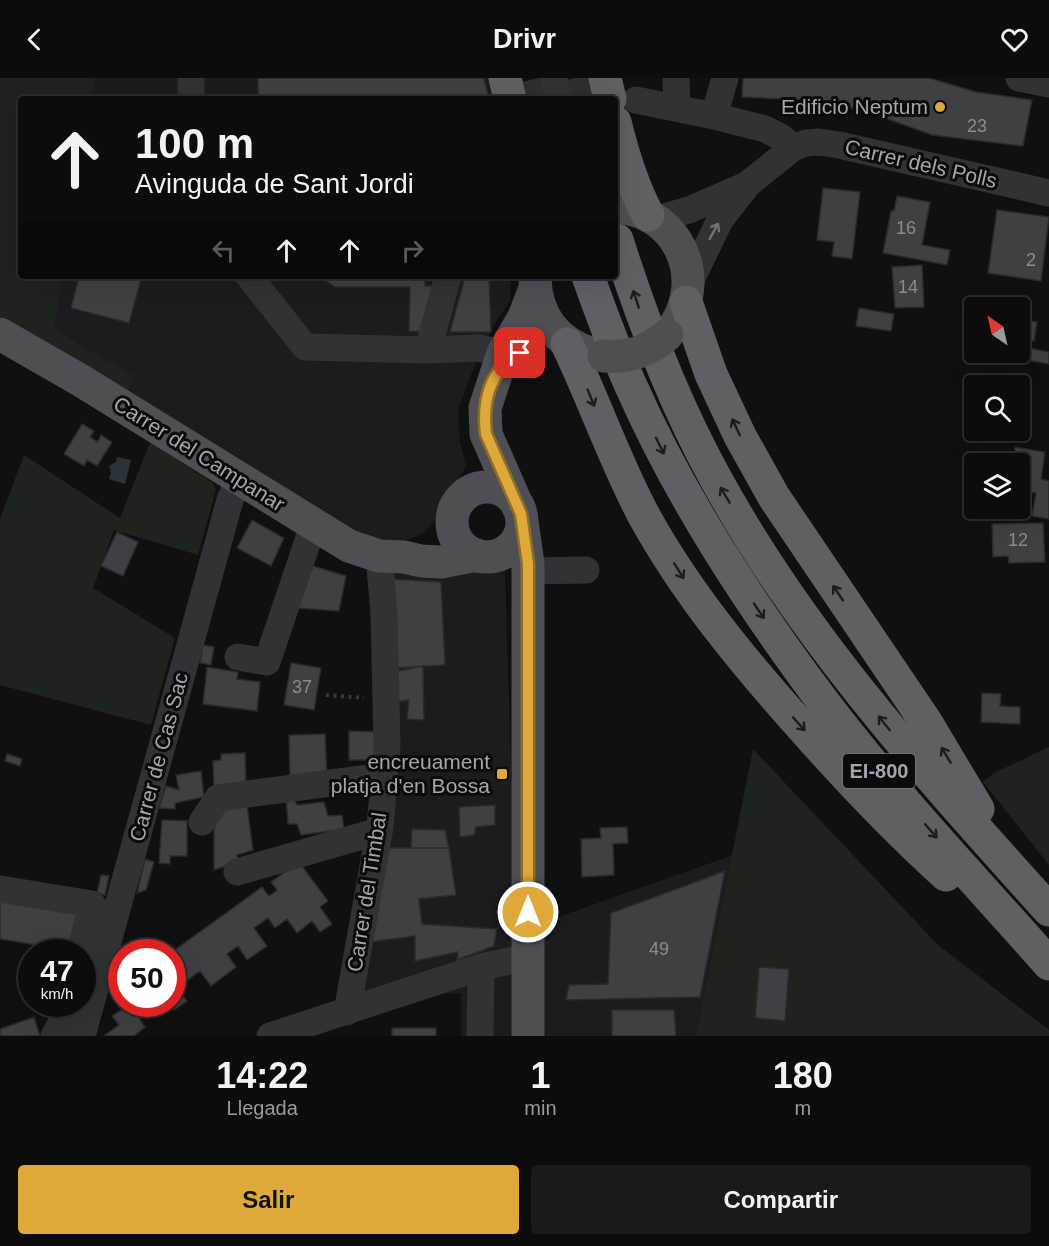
<!DOCTYPE html>
<html lang="es">
<style>
:root{--surface:#0c0c0d;--page:#1a1a1b;--text:#f1f3f6;--muted:#9a9b9d;--line:#2c2c2e;--accent:#dea93a}
body{margin:0;font-family:Helvetica,sans-serif;background:var(--page);color:var(--text);height:100vh;display:flex;flex-direction:column;font-size:22px;white-space:nowrap}
*{box-sizing:border-box;margin:0}
p{font-size:20px;color:var(--muted)}
.icon{flex:none;width:33px;height:33px;fill:none;stroke:currentColor;stroke-width:2;stroke-linecap:round;stroke-linejoin:round}
.map{position:relative;height:958px;overflow:hidden}
.side{display:flex;flex-direction:column;background:var(--surface);flex:1}
.side>*{flex:none}
.guide{position:absolute;left:18px;top:18px;width:600px;height:183px;border-radius:6px;box-shadow:0 6px 24px #0002,0 0 0 2px var(--line);background:#0c0c0d;color:var(--text);overflow:hidden}
.needle{width:39px;rotate:326deg}
.buttons{position:absolute;left:964px;top:219px;display:grid;gap:12px}
.buttons a{display:grid;place-items:center;width:66px;height:66px;border-radius:6px;background:var(--surface);box-shadow:0 6px 24px #0002,0 0 0 2px var(--line);font-size:30px}
.speed{position:absolute;left:18px;top:861px;display:flex;gap:12px;font-size:30px;font-weight:700;text-align:center}
.speed>*{display:grid;place-content:center;width:78px;height:78px;border-radius:50%;background:var(--surface);box-shadow:0 6px 24px #0002,0 0 0 2px var(--line);line-height:1}
.speed small{font-size:15px;font-weight:400}
.speed .limit{border:9px solid #d22;background:#fff;color:#111}
.pin{position:absolute;display:grid;place-items:center;width:51px;height:51px;color:#fff;margin:-26px;border-radius:12px;box-shadow:0 3px 9px #0006}
.me{position:absolute;width:66px;margin:-33px;rotate:0deg;stroke-linejoin:round;filter:drop-shadow(0 0 4px #0008)}
.turn{display:flex;align-items:center;gap:21px;height:126px;padding:0 18px;font-size:27px}
.turn .icon{width:78px;height:78px;stroke-width:2.5}
.turn b{display:block;font-size:42px;line-height:51px}
.lanes{display:flex;align-items:center;height:57px;padding:0 18px;background:#0003;justify-content:center;gap:30px;direction:ltr}
.lanes .off{opacity:.35}
.eta{display:flex;justify-content:space-evenly;align-items:center;height:102px;text-align:center}
.eta b{font-size:36px;font-weight:700;line-height:42px}
.primary-button{display:flex;gap:12px;margin-top:auto;padding:12px 18px}
.primary-button a{flex:1;height:69px;border-radius:6px;background:var(--accent);color:#111;font-size:24px;font-weight:700;line-height:69px;text-align:center}
.primary-button a+a{background:var(--page);color:var(--text)}
header{display:flex;justify-content:space-between;align-items:center;height:78px;padding:0 18px;background:var(--surface);font-size:27px;font-weight:700}
.map>svg:first-child{display:block}
</style>
<header><svg class="icon" aria-label="back" viewBox="0 0 24 24"><path d="M15 5l-7 7 7 7"/></svg>Drivr<svg class="icon" aria-label="heart" viewBox="0 0 24 24"><path d="M12 20l-8-8c-3-5 5-10 8-4 3-6 11-1 8 4z"/></svg></header>
<div class="map">
<svg width="1049" height="958" viewBox="0 0 1049 958">
<rect width="100%" height="100%" fill="#101011"/>
<path fill="#1c1c1e" d="M95 0H492L496 21H92Z
M62 198H511L510 223 494 247 469 301 458 333 460 364 466 387 458 404 445 423 434 443 424 455 397 466 366 462 127 317 53 251Z
M399 494H505L516 854 733 777 696 958H461V915L338 919 380 682 369 507Z"/>
<path fill="#1d231d" d="M0 0H95L92 21H21V198H62L54 251 134 298 127 317 0 239Z
M150 364 207 401 213 405 216 412 198 477 114 452 93 510 175 560 151 647 0 607V441L24 377 120 440Z
M1049 669V787L983 704 994 695Z
M753 671 938 867 1049 952V958H696Z"/>
<path fill="#2b3238" d="M117 379 131 382 125 406 109 401 111 395 109 388 116 384Z"/>
<path fill="#3f4044" stroke="#2a2a2d" stroke-width="1.5" d="M258 0H484L489 21H258Z
M743 0H929L976 14 1032 22 1023 68 932 57 874 36 824 23 742 19Z
M823 110 860 114 852 181 832 178 834 164 817 162Z
M897 118 930 124 922 167 950 172 947 187 883 175 891 133H894Z
M997 132 1049 139 1041 203 988 195Z
M922 187 924 229 895 230 892 189Z
M79 198H142L129 245 71 230Z
M319 198H425V208H436L426 254 409 253 410 209H335Z
M465 198H489L491 254H450Z
M979 224 1017 230H978Z
M859 230 894 236 891 253 856 248Z
M1020 230 1029 231 1027 243 1037 244 1034 263 1020 261Z
M1028 270 1049 274V286L1026 282Z
M974 300H1008V308H975V336Z
M82 346 94 353 90 359 98 364 101 357 112 364 97 388 87 382 84 388 64 376Z
M1015 369 1045 374 1041 401 1049 403V441L1032 438 1036 415 1022 413 1020 386H1013Z
M252 442 284 460 271 488 237 470Z
M1043 445 1045 484 1009 485 1008 478 993 479 992 446Z
M117 454 138 464 123 498 101 488Z
M313 488 346 498 339 533 296 530Z
M388 501 441 504 445 587 394 590Z
M203 567 214 569 211 587 200 585Z
M291 585 321 590 314 632 284 627Z
M423 588 424 642 407 641 409 622 391 625 389 595Z
M207 589 238 594 237 601 260 604 257 633 203 626Z
M982 615 1001 616 1000 628 1020 629V646L981 644Z
M349 653 377 654V682H349Z
M325 656 327 699 290 700 289 657Z
M245 675 246 708 214 710 213 683 221 682V676Z
M7 676 22 681 20 688 5 683Z
M201 693 204 719 175 725V731L159 730 166 708 179 712 176 697Z
M286 720 294 722 297 727 324 724 328 738 342 737 344 751 301 757 297 746H288Z
M247 727 253 772 237 777 238 784 214 792V732Z
M495 727V747L476 749 474 757 460 759 459 729Z
M162 742 187 743V778H170V786L159 785Z
M627 749 628 765 613 766 614 797 582 799 581 761 601 760 600 750Z
M412 751 445 752 449 770H411Z
M384 770H449L456 817 419 821 422 846 497 851 494 868 457 882 458 874 415 883V858L370 864Z
M145 781 154 784 146 812 137 815Z
M299 784 328 823 320 829 332 846 320 854 312 843 297 855 287 841 275 850 268 840 254 850 267 868 247 882 238 868 227 876 236 889 211 908 200 893 177 910 187 923 174 932 169 926H172V874L262 809 269 818 277 812 271 804Z
M725 793 700 919 566 922 569 907 608 906 611 835Z
M101 797 109 798 105 817 97 815Z
M0 821 86 836 79 874 0 861Z
M759 889 789 891 785 943 755 940Z
M122 911V926H159L139 940 145 949 134 958H106L105 957 119 947 112 938 124 930 114 916Z
M612 932H674L676 958H612Z
M34 939 40 958H0V951Z
M392 950H436V958H392Z"/>
<g fill="none" stroke-linecap="round" stroke-linejoin="round">
<path stroke="#2d2e31" stroke-width="33" stroke-dasharray="33 16" stroke-linecap="butt" d="M539 0 544 21
M574 0 580 21"/>
<path stroke="#37393c" stroke-width="4" stroke-dasharray="3 4.5" stroke-linecap="butt" d="M326 617 364 620"/>
<path stroke="#313236" stroke-width="27" d="M554 0 558 21
M676 0 677 30
M1019 0 1049 6
M191 21V0
M636 22 714 38 765 51 781 59 793 70
M714 38 725 0
M656 141 689 132 744 108
M249 198 305 269 428 272 478 270 503 275
M689 206 720 142 748 106 793 70 806 65 819 64 839 67 1049 115
M428 272 448 198
M528 493 586 492
M238 579 267 584 314 445
M202 744 218 720 384 698
M237 794 379 753
M0 811 92 826 80 874
M347 934 380 749 387 667 384 535 379 478
M54 958 62 943 66 926
M82 958 230 422 239 401
M270 958 481 889 528 879
M480 958 481 889"/>
<path stroke="#4d4f54" stroke-width="33" d="M615 129C677 132 708 198 674 249
M535 200C536 239 556 265 593 276
M0 256 80 302 349 468 379 478 404 479 421 483 441 484 477 477
M452 444a35 35 0 1 1 70 0a35 35 0 1 1-70 0Z
M518 429 486 356 485 330 503 275 524 239 535 210
M522 443 528 486V958"/>
<path stroke="#5e6066" stroke-width="33" d="M505 0 510 21
M605 0 610 21
M615 44C623 77 632 107 648 137
M617 162C643 244 674 325 716 401 804 562 927 696 1049 832
M588 198C601 235 615 272 631 308 681 421 750 526 824 625 893 716 973 800 1049 886
M686 224 711 296 740 358 774 419 926 644 978 731
M567 266C594 322 614 381 643 436 685 513 742 582 800 647 846 699 894 750 946 797"/>
<path stroke="#4d4f54" stroke-width="33" d="M604 278C628 280 648 274 667 257"/>
</g>
<defs><path id="oneway-shaft" d="M-6 0H5M1.5-3L5.5 0L1.5 3" fill="none" stroke-width="1.6" stroke-linecap="round" stroke-linejoin="round" transform="scale(1.5)"/></defs>
<use stroke="#6f7279" href="#oneway-shaft" transform="translate(714 153) rotate(-61)"/>
<g stroke="#1c1c1e">
<use href="#oneway-shaft" transform="translate(636 221) rotate(-108)"/>
<use href="#oneway-shaft" transform="translate(591 320) rotate(68)"/>
<use href="#oneway-shaft" transform="translate(736 349) rotate(-115)"/>
<use href="#oneway-shaft" transform="translate(660 368) rotate(64)"/>
<use href="#oneway-shaft" transform="translate(725 417) rotate(-121)"/>
<use href="#oneway-shaft" transform="translate(679 493) rotate(58)"/>
<use href="#oneway-shaft" transform="translate(838 515) rotate(-124)"/>
<use href="#oneway-shaft" transform="translate(759 533) rotate(56)"/>
<use href="#oneway-shaft" transform="translate(884 645) rotate(-129)"/>
<use href="#oneway-shaft" transform="translate(799 646) rotate(48)"/>
<use href="#oneway-shaft" transform="translate(946 677) rotate(-121)"/>
<use href="#oneway-shaft" transform="translate(931 753) rotate(49)"/>
</g>
<g fill="none" stroke-linecap="round" stroke-linejoin="round">
<defs>
<path id="route" d="M520 275C490 292 482 322 486 356L521 436 528 486V834"/>
</defs>
<use href="#route" stroke="#906e26" stroke-width="15"/>
<use href="#route" stroke="#dea93a" stroke-width="10"/>
</g>
<g fill="#dea93a" stroke="#0b0b0c" stroke-width="2">
<circle cx="940" cy="29" r="6"/>
<rect x="496" y="690" width="12" height="12" rx="3"/>
</g>
<g text-anchor="middle" stroke-width="6" stroke-linejoin="round" paint-order="stroke">
<g font-size="18" fill="#898c95">
<text x="977" y="54">23</text>
<text x="906" y="156">16</text>
<text x="1031" y="188">2</text>
<text x="908" y="215">14</text>
<text x="1018" y="468">12</text>
<text x="302" y="615">37</text>
<text x="659" y="877">49</text>
</g>
<rect fill="#0b0b0c" stroke="#75787f" stroke-width="1.5" x="843" y="676" width="72" height="34" rx="4.5"/>
<g font-size="20" font-weight="bold" fill="#a2a6b0">
<text x="879" y="700">EI-800</text>
</g>
<g font-size="21" fill="#a2a6b0" stroke="#0b0b0c" text-anchor="end">
<text x="928" y="36">Edificio Neptum</text>
<text x="490" y="691">encreuament<tspan x="490" dy="24">platja d'en Bossa</tspan></text>
</g>
<g font-size="21" fill="#a2a6b0" stroke="#0b0b0c">
<text transform="translate(921 86) rotate(13)" y="7">Carrer dels Polls</text>
<text transform="translate(199 376) rotate(32)" y="7">Carrer del Campanar</text>
<text transform="translate(159 679) rotate(-75)" y="7">Carrer de Cas Sac</text>
<text transform="translate(367 814) rotate(-81)" y="7">Carrer del Timbal</text>
</g>
</g>
</svg>
<div class="buttons">
<a><svg class="needle" viewBox="-14 -14 28 28"><path d="M0-13l5 13h-10z" fill="#e53935"/><path d="M0 13l5-13h-10z" fill="#9a9b9d"/></svg></a>
<a><svg class="icon" aria-label="search" viewBox="0 0 24 24"><circle cx="10" cy="10" r="6"/><path d="M15 15l6 6"/></svg></a>
<a><svg class="icon" aria-label="layers" viewBox="0 0 24 24"><path d="M12 4l9 5-9 5-9-5zM3 14l9 5 9-5"/></svg></a>
</div>
<div class="speed"><div>47<small>km/h</small></div><div class="limit">50</div></div>
<div class="pin" style="left:520px;top:275px;background:#d93025"><svg class="icon" aria-label="arrive" viewBox="0 0 24 24"><path d="M6 21V4h12l-3 4 3 4H6"/></svg></div>
<svg class="me" style="left:528px;top:834px" viewBox="-20 -20 40 40"><circle r="17" fill="#dea93a" stroke="#fff" stroke-width="3"/><path d="M0-11L8 9 0 5-8 9z" fill="#fff"/></svg>
<div class="guide">
<div class="turn"><svg class="icon" aria-label="ahead" viewBox="0 0 24 24"><path d="M12 20V5M6 11l6-6 6 6"/></svg><div><b>100 m</b>Avinguda de Sant Jordi</div></div>
<div class="lanes"><svg class="icon off" aria-label="left" viewBox="0 0 24 24"><path d="M17 20v-9H6M10 6l-5 5 5 5"/></svg><svg class="icon" aria-label="ahead" viewBox="0 0 24 24"><path d="M12 20V5M6 11l6-6 6 6"/></svg><svg class="icon" aria-label="ahead" viewBox="0 0 24 24"><path d="M12 20V5M6 11l6-6 6 6"/></svg><svg class="icon off" aria-label="right" viewBox="0 0 24 24"><path d="M7 20v-9h11M14 6l5 5-5 5"/></svg></div>
</div>
</div>
<section class="side">
<div class="eta">
<div><b>14:22</b><p>Llegada</p></div>
<div><b>1</b><p>min</p></div>
<div><b>180</b><p>m</p></div>
</div>
<div class="primary-button"><a>Salir</a><a>Compartir</a></div>
</section>
